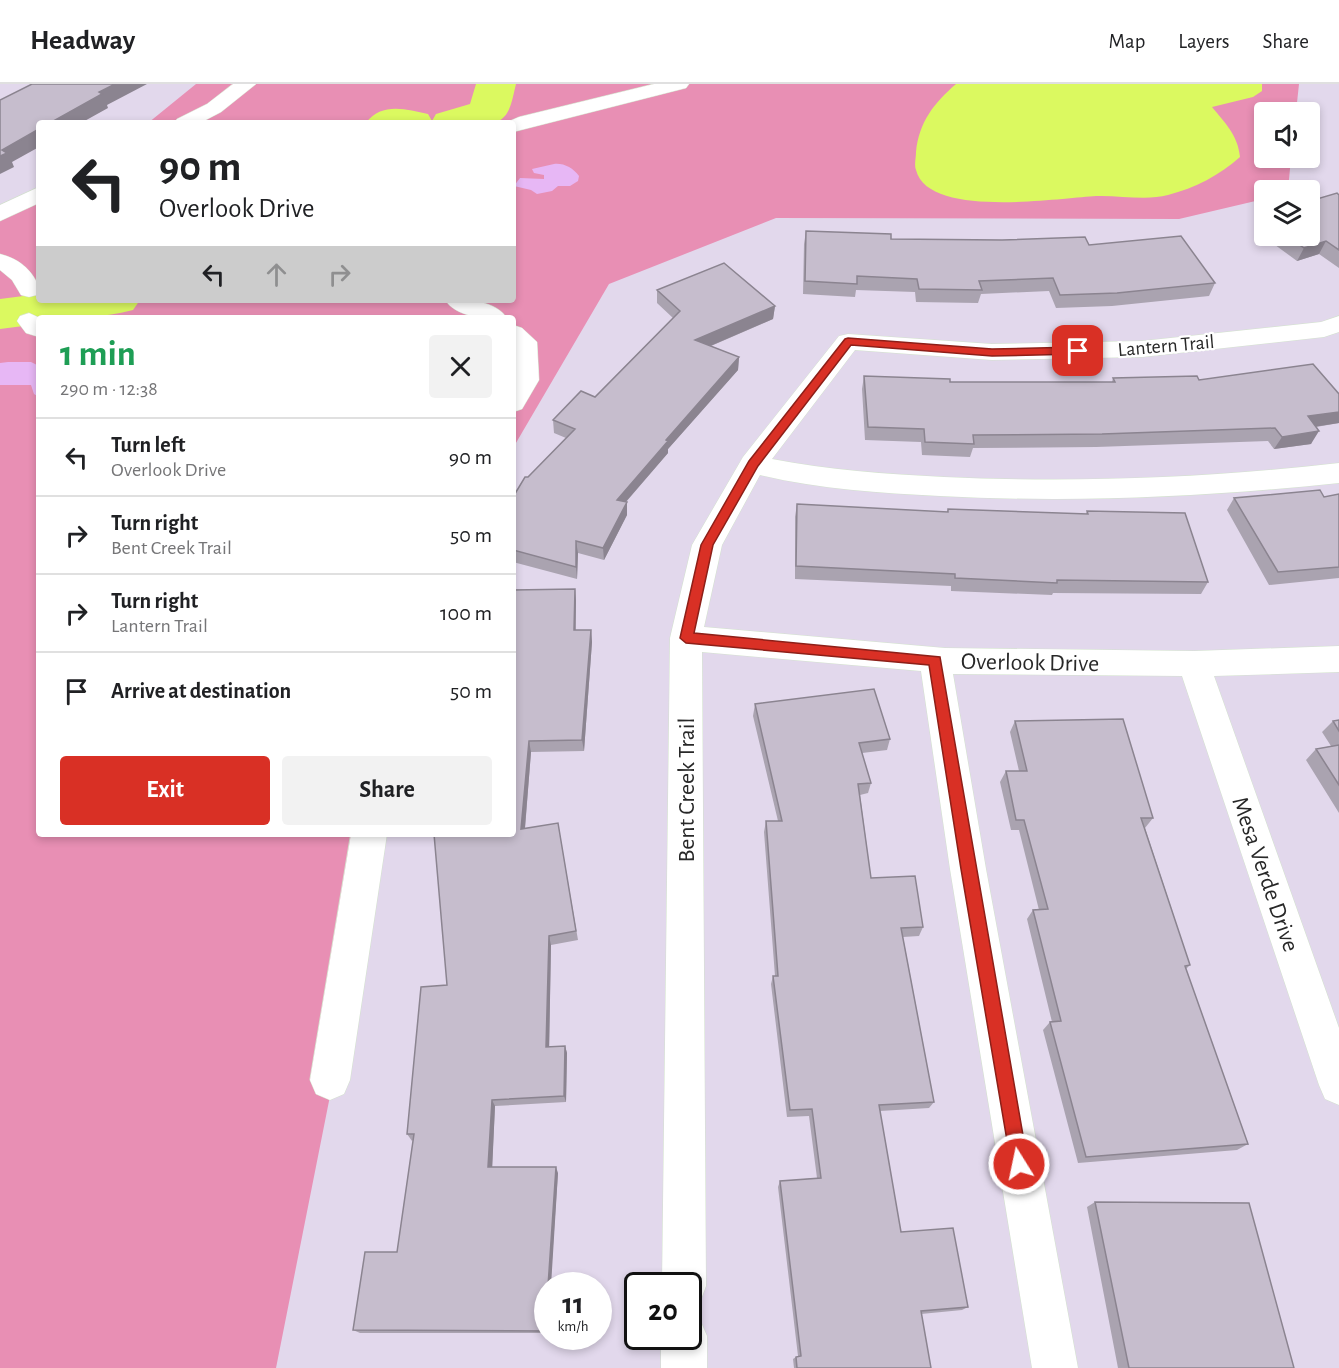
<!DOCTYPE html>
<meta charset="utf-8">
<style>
:root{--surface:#fff;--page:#f2f2f2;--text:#202124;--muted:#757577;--line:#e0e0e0;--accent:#d93025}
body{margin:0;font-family:"Alegreya Sans",sans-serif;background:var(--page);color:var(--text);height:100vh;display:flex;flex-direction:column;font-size:22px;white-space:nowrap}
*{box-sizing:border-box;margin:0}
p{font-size:20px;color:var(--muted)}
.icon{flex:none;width:33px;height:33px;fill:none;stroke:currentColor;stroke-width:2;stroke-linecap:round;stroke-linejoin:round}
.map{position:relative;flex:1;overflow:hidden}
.sheet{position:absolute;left:36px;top:231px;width:480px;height:522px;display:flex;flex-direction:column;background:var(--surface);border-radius:6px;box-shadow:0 3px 9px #0003}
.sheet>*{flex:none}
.guide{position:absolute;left:36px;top:36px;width:480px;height:183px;border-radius:6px;box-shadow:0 3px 9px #0003;background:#fff;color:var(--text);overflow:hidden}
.controls{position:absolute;left:1254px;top:18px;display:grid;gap:12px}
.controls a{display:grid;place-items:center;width:66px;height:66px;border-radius:6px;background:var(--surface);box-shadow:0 3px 9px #0003;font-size:30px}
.speed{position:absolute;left:534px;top:1188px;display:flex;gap:12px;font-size:30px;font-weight:700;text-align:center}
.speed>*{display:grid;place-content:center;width:78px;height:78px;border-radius:50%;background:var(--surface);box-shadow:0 3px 9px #0003;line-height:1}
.speed small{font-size:15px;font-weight:400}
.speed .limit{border:3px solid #111;border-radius:9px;background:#fff;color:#111}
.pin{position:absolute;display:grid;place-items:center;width:51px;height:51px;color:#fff;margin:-26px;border-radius:12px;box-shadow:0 3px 9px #0006}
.me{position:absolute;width:66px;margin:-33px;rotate:350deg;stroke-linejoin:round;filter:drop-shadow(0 0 4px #0008)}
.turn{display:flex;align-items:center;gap:21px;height:126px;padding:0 24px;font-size:27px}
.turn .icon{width:78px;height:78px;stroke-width:2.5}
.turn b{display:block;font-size:42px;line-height:51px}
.lanes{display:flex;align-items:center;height:57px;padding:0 24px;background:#0003;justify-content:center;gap:30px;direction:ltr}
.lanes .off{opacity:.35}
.round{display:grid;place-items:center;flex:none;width:63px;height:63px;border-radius:6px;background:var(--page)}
.overview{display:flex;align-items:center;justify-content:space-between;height:102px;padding:0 24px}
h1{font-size:36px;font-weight:600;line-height:45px;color:#1e9e55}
.button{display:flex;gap:12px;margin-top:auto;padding:12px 24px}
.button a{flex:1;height:69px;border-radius:6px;background:var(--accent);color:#fff;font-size:24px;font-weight:600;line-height:69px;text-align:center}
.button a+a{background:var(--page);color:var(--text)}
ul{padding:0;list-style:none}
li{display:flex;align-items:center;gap:18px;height:78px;padding:0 24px;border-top:2px solid var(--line)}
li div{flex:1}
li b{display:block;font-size:22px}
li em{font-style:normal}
header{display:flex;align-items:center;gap:36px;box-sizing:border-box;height:84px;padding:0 30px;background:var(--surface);border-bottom:2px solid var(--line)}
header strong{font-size:28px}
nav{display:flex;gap:33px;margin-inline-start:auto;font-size:21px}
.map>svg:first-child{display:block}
</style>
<header>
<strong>Headway</strong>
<nav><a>Map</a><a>Layers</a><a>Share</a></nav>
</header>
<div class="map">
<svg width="1339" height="1284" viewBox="0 0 1339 1284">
<rect width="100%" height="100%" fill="#e2d8ec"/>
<path fill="#e88fb4" d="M196 0H1299L1296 28H1264V74H1291L1288 106H1264V115L1179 135 776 134 609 200 513 364V234H39V750H382L276 1284H0V131L39 109V216H513V39H148Z"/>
<path fill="#e7b7f5" d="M554 80C564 79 573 84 579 92L578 97 570 102H558L552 107 537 110 531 106 514 102 520 94 544 95V91L534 89 532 85Z
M8 278H31L39 282V313L34 310 31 301H0V279Z"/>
<path fill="#dbf960" d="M956 0H1262V7L1253 13 1212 23C1225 39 1238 51 1240 73 1220 91 1195 104 1168 111 1146 117 1119 111 1096 112 1059 114 928 135 916 86 914 81 916 74 916 68 919 38 934 19 956 0Z"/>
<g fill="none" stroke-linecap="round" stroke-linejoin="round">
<path fill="#dbf960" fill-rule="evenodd" d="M476 0H516C512 15 511 34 494 39H366C381 18 406 25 428 30L432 37 436 30 470 20Z
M39 210V216H140L133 226C102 234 71 234 39 234V240L0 245V215Z"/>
<defs>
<path id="minor" d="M233 0H256L221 28 200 39H174L177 35 207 20Z
M654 0H689L686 4 513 48V39H505L519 33Z
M39 103V119L0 137V121Z
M0 170C19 175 30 184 39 202L37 211 29 213 21 211 12 196 0 186Z
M445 216C465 216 494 215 507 234 487 234 458 235 445 216Z
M29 229 40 234 39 253 26 249 17 237 20 232Z
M1339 232V248L1324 253 1142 273 992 276 855 266 772 375C828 386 886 390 944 393 1076 399 1208 394 1339 379V399C1206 413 1074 419 940 412 880 409 819 405 760 391L722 461 704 543 945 564 1194 567 1339 562V588L1214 592 1339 944V1021L1325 1015 1319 1001 1182 592 953 590 986 785 1078 1284H1032L950 785 921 587 702 568 706 1202 700 1218 688 1222V1202H662L670 554 692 461 743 373 839 252 848 250 992 260 1142 257 1321 238Z
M513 241 522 244 537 258 539 296 522 325 513 328Z
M351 750H387L350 996 344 1010 330 1016 316 1010 310 996Z
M688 1231 700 1236 707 1252V1284H661V1252H688Z"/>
</defs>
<use href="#minor" stroke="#d3e3cd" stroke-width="1"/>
<use href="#minor" fill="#fff" fill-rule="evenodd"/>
</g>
<path fill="#aaa3b0" d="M1339 111V184L1319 170 1297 177 1263 152 1264 149V152H1310Z
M806 147 891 155 1089 161 1215 199 1209 212 1112 222 1056 224 1049 207 981 210 978 219 916 218 915 208 856 206 855 213 803 210 804 160Z
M657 206 775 222 773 235 711 262 739 273 738 286 668 365V369L626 418 627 431 604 476 578 469 577 495 513 478V413L528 393 566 354 554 349 553 336 595 313 673 234 657 219Z
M864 292 950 298H1112L1113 294 1199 296 1339 310V339L1316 343 1311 360 1274 365 1268 357 1096 363 973 364 970 373 922 371 921 358 865 356 862 305Z
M1339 410V494L1269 501 1227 426 1234 414 1324 413Z
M797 420 947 428 948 425 1086 430 1087 427 1208 498 1201 510 1053 509 1052 511 951 507V502L795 495V433Z
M575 505 576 517V546H591L592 558 584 667 531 668 525 745 558 739 578 856 551 861 549 963 565 962 567 969 566 1018 495 1022 492 1083 558 1089 547 1249H360L353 1246 397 1168 413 1056 412 1057 407 1050 447 901 513 506Z
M755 620 890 655 887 666 862 669 871 699 868 709 860 711 871 794 923 843 919 852 903 853 934 1018 929 1024 880 1027 901 1148 968 1223 962 1226 921 1230 931 1284H794L793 1275 796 1273 798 1272 778 1103 780 1097 817 1094 809 1032 787 1033 771 900 773 892H775L764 748 766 737H778L753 632Z
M1339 636V729L1306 676 1316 665 1331 662 1322 648 1333 637Z
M1015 637 1153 734 1145 744 1190 881 1186 885 1248 1060 1237 1066 1078 1079 1043 946 1050 938H1052L1027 835 1033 826H1039L1019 746H1011L1000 698 1006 687H1019L1010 648Z
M1095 1118 1294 1284H1118L1087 1123Z"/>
<path fill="#8b8490" d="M115 0H147L107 21 108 24 81 39H50L99 8Z
M39 45V63L12 78 14 83 0 90V72L2 66Z
M1326 157 1319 170 1297 177 1304 164Z
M775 222 773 235 694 269 695 256Z
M739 273 738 286 668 365V369L617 428V416L666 356Z
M1339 328V339L1300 345 1308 332Z
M1319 347 1311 360 1274 365 1282 353Z
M627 418V431L604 476 603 464Z
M576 457 578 469 577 495 576 483Z
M575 505 576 517 575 558 574 546Z
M591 546 592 558 584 667 582 656Z
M529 657 531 668 524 755 521 745Z
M549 852 551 861 549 971 546 963Z
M565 962 567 969 566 1018 564 1012Z
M492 1016 495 1022 492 1088 488 1083Z
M556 1083 558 1089 551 1202H548Z
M548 1205V1246L547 1249 545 1247Z"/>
<path fill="#c6bdcd" stroke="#8b8490" stroke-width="1.5" d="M32 0H115L99 8 102 10 50 39H39V45L2 66 7 69 0 72V16Z
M1337 109 1339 111V166L1326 157 1304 164 1287 152H1310V117Z
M806 147 891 150V155L1002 156 1085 153 1089 161 1181 152 1215 199 1117 209 1060 211 1053 194 979 197 982 206 919 205 917 195 857 192V200L805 197Z
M724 179 775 222 695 256 739 273 666 356 668 357 617 416 627 418 603 464 576 457V483L513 466V413L525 393H528L575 345 553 336 581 307 595 313 680 227 657 206Z
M1313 280 1339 310V328L1308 332 1319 347 1282 353 1275 344 1102 350 973 351 974 360 925 358 924 345 868 343 864 292 950 295V298H1115L1113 294 1197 292 1199 296Z
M1320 406 1324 413 1339 410V483L1278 488 1234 414Z
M797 420 948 428V425L1088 430 1087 427 1185 429 1208 498 1057 496V499L955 494V490L796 482Z
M575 505 574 546H591L582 656 529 657 521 745 558 739 576 847 549 852 546 963 565 962 564 1012 492 1016 488 1083H556L545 1247 353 1246 365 1168H397L414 1050H407L421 903 447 901 434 750H513V506Z
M874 605 890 655 859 659 871 699 858 700 871 794 915 792 923 843 901 844 934 1018 879 1021 901 1148 953 1144 968 1223 921 1227 931 1284H797L796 1273 801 1272 780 1097 821 1094 812 1025 790 1026 773 892H778L766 737H782L755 620Z
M1123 635 1153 734H1141L1190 881 1185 882 1248 1060 1086 1073 1050 938 1061 937 1033 826 1048 825 1024 736H1016L1006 687H1027L1015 637Z
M1339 636V647L1333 637Z
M1339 661V701L1316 665Z
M1095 1118 1249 1119 1294 1284H1129Z"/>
<path fill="#d93025" stroke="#8d1f18" stroke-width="1.5" d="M848 254 992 265 1078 263 1083 267 1078 270 992 272 851 261 758 382 713 461 694 549 940 573 1028 1080 1026 1086 1019 1089 1013 1086 1011 1080 961 785 929 581 686 559 680 554 701 461 749 377 845 255Z"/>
<g text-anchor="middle" stroke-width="4.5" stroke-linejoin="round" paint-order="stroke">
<g font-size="20" fill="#282828" stroke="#fff">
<text transform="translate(1166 261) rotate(-5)" y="7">Lantern Trail</text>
</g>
<g font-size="24" fill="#282828" stroke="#fff">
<text transform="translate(1030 578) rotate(1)" y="8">Overlook Drive</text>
<text transform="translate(686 706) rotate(-90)" y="8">Bent Creek Trail</text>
<text transform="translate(1266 790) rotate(71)" y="8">Mesa Verde Drive</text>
</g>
</g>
</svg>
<div class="controls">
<a><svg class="icon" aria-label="sound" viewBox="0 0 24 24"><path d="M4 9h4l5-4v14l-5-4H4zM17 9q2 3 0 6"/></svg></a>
<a><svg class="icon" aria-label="layers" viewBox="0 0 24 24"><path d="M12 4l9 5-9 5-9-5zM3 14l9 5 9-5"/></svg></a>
</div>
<div class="speed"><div>11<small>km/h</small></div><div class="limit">20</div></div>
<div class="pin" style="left:1078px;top:267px;background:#d93025"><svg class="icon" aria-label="arrive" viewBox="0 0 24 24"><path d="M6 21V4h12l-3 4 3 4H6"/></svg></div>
<svg class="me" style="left:1019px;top:1080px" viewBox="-20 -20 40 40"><circle r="17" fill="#d93025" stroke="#fff" stroke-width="3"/><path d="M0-11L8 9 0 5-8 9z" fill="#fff"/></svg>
<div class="guide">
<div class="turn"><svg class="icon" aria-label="left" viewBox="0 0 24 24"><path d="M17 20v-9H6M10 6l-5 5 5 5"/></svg><div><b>90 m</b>Overlook Drive</div></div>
<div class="lanes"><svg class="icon" aria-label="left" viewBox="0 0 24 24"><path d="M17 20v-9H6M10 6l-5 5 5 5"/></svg><svg class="icon off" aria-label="ahead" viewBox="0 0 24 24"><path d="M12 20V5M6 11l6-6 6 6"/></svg><svg class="icon off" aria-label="right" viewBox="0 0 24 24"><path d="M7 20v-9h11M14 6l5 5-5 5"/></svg></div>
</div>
<section class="sheet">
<div class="overview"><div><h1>1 min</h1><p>290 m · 12:38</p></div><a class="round"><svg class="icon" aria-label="close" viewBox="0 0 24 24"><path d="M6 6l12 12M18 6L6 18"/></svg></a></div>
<ul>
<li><svg class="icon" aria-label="left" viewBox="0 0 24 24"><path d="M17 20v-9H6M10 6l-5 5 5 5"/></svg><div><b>Turn left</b><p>Overlook Drive</p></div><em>90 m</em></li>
<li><svg class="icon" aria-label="right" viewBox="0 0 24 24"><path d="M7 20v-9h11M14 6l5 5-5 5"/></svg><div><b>Turn right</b><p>Bent Creek Trail</p></div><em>50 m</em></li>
<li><svg class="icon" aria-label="right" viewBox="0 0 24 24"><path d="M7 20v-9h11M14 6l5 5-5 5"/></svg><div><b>Turn right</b><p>Lantern Trail</p></div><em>100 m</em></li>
<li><svg class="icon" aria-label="arrive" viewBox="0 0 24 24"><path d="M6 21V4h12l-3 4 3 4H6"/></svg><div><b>Arrive at destination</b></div><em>50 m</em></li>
</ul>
<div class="button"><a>Exit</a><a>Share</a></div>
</section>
</div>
